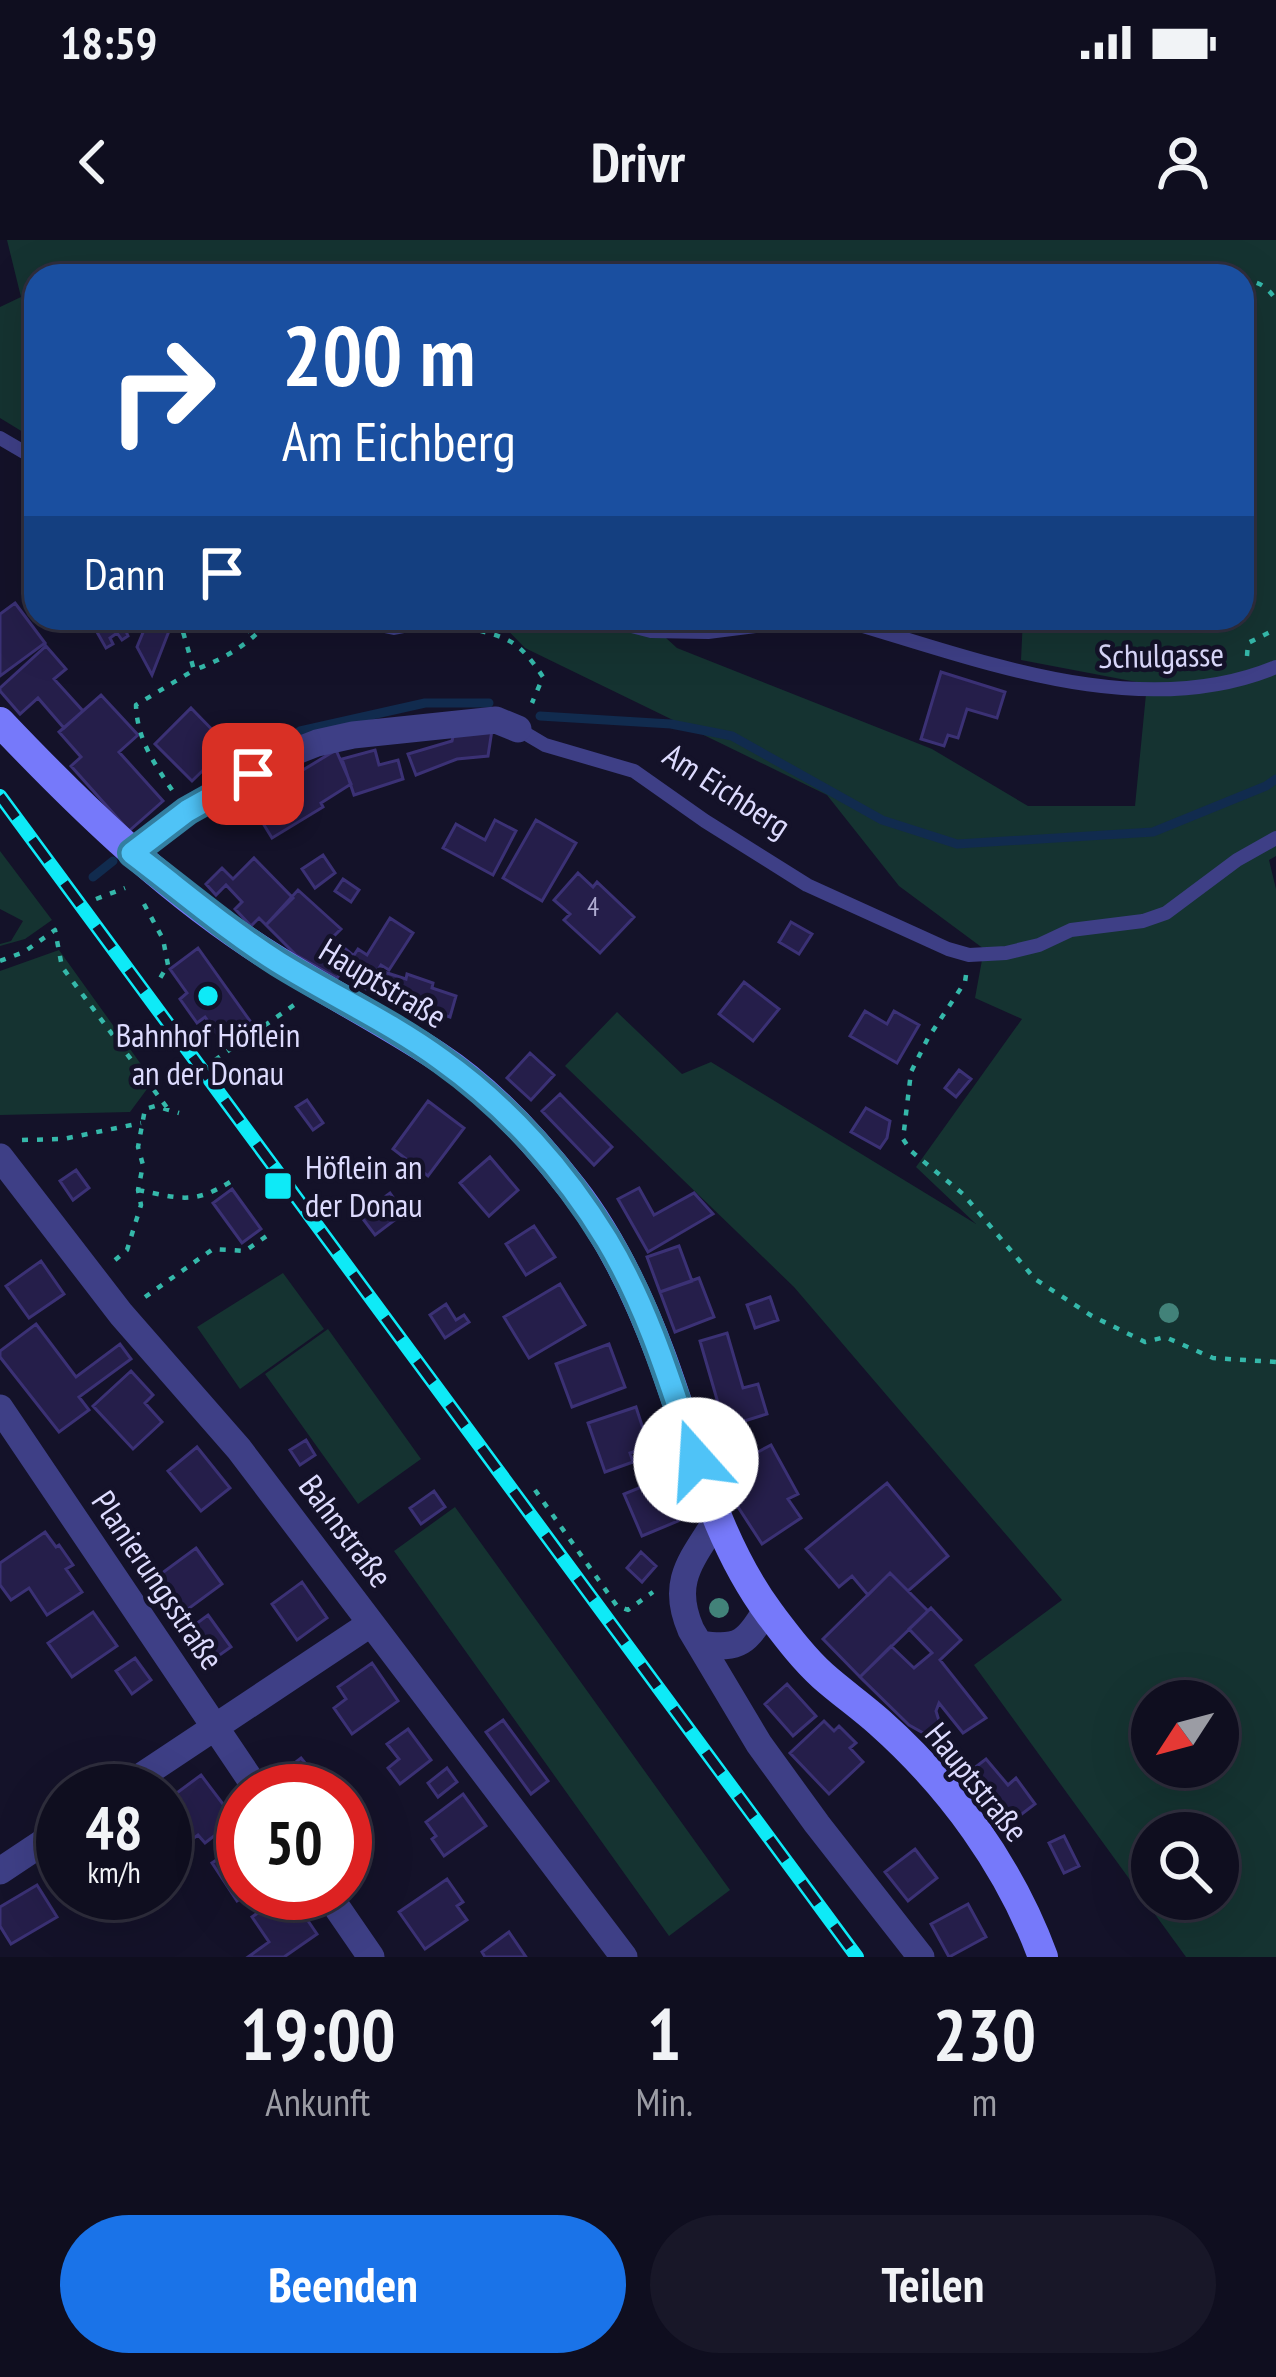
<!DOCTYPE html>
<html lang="de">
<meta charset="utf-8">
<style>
:root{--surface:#0f0e1f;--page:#181728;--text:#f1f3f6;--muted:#9b9ca4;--line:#2f2e3d;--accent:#1a73e8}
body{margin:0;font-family:"PT Sans Narrow",sans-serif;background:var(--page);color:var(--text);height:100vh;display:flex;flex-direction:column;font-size:45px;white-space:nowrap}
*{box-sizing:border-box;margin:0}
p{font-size:39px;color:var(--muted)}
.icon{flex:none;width:66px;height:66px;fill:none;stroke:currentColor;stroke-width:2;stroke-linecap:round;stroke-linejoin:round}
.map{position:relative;height:1717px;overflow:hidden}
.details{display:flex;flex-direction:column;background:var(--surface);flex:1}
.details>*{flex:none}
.hud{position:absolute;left:24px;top:24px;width:1230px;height:366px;border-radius:36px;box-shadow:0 12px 48px #0002,0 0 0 3px var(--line);background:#1a4fa0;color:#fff;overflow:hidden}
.needle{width:78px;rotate:234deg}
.buttons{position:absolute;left:1131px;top:1440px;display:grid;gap:24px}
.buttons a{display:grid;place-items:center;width:108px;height:108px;border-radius:50%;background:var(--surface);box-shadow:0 12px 48px #0002,0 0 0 3px var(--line);font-size:60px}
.speed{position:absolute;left:36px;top:1524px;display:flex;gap:24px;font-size:60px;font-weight:700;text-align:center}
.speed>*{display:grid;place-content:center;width:156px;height:156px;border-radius:50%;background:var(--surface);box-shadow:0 12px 48px #0002,0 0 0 3px var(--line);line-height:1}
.speed small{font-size:30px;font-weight:400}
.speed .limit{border:18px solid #d22;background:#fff;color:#111}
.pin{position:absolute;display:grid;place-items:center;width:102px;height:102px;color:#fff;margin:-51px;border-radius:24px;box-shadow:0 6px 18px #0006}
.me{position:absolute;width:132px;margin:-66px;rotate:341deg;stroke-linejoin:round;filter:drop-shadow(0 0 9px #0008)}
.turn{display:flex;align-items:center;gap:42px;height:252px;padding:0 60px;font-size:54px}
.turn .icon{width:156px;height:156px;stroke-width:2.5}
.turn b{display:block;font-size:84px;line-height:102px}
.then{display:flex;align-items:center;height:114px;padding:0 60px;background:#0003;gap:24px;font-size:45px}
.eta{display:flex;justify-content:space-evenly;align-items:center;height:204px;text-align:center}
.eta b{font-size:72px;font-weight:700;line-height:84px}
.primary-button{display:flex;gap:24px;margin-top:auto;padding:24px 60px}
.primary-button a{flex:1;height:138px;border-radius:72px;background:var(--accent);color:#fff;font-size:48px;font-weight:700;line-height:138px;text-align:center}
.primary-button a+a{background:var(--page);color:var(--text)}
.status{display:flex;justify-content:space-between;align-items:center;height:84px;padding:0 60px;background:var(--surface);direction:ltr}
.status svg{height:33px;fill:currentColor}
header{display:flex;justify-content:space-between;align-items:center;height:156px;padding:0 60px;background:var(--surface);font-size:54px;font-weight:700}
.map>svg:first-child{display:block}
</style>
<div class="status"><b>18:59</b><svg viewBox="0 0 49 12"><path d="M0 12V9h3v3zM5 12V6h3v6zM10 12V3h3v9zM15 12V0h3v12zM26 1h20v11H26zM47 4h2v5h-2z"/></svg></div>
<header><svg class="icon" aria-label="back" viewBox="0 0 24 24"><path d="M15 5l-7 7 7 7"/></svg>Drivr<svg class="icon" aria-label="person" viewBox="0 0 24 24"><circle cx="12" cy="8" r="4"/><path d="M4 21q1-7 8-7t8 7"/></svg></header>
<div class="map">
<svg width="1276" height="1717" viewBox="0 0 1276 1717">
<rect width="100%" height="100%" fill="#141229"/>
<path fill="#153331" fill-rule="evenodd" d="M7 0H1276V616L1269 620 1276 649V1717H1186L974 1425 1062 1360 794 1047 565 826 617 772 682 834 711 822 976 984 916 927 1022 779 975 758 984 709 899 646 827 555 525 408 496 378H644L677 408 932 509 1028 566H1135L1147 444 1021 420 1023 378H1242V36H36V200L0 178V67L21 57ZM1152 1461H1218V1527H1152ZM1152 1593H1218V1659H1152Z
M0 611 52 680 25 699 0 706V704L11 701 23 681 0 669Z
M59 710 153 841 130 872 0 875V731Z
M283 1033 324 1089 240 1149 197 1087Z
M328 1089 421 1219 358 1264 265 1134Z
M455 1267 730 1650 669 1696 394 1311Z"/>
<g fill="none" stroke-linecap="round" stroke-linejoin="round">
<path stroke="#112b4e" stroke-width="9" d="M540 476 671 484 732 496 882 580 957 604 1153 592 1266 546 1276 539
M274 507 300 491 425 463H489
M93 637 113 621"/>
</g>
<path fill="#251e4a" stroke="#3b3175" stroke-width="3" d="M15 363 45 403 0 436V374Z
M89 378H138L140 381 125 389 128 396 122 400 117 393 110 398 113 404 106 408Z
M149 378H174L152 435 137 407Z
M46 406 66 429 54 439 83 471 64 488 38 458 20 474 0 451V448Z
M941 432 1005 452 997 478 967 469 958 498 948 495 944 506 921 499Z
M101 455 138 495 119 512 163 561 129 591 71 526 81 517 59 492Z
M191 468 228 506 192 541 155 504Z
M263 489 286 492 247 520 238 510Z
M492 490 488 516 457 519 416 535 408 514 452 501 454 493Z
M336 510 351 544 321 563 323 567 272 598 250 562Z
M375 510 379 525 398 520 403 539 354 555 342 519Z
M495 580 516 591 493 635 443 608 456 584 485 600Z
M536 580 576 603 542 661 503 638Z
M323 615 335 633 315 648 302 629Z
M254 618 293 658 266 685 259 678 251 686 235 669 242 662 226 645 216 655 206 644 222 628 233 639Z
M578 633 593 647 597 642 634 677 600 713 564 680 570 674 554 660Z
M343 639 359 650 351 662 335 651Z
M298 650 341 689 332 698 353 715 337 738 296 715 266 685Z
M390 678 413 693 389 730 381 725 366 749 342 733 358 709 367 715Z
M791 682 812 694 799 714 779 702Z
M198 708 250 781 222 801 205 777 197 783 180 759 187 753 170 729Z
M378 730 406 739 407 734 433 743 432 748 456 756 450 777 420 767 418 773 392 765 395 757 372 749Z
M744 742 779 769 753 801 719 774Z
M865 771 887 784 894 771 919 785 897 823 850 796Z
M530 813 554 835 531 860 507 838Z
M959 830 971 839 956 857 945 848Z
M560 854 612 907 594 925 542 871Z
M307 860 323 883 313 890 296 867Z
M428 861 464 888 428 936 393 909Z
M866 868 890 881 887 898 880 908 851 892Z
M490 917 518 950 489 976 460 943Z
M76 930 89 948 73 960 60 941Z
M639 948 654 975 694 953 713 974 648 1012 618 959Z
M232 949 261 989 242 1003 213 963Z
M390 953 404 973 375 995 360 975Z
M534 986 555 1017 526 1035 506 1004Z
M679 1006 692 1041 660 1052 647 1017Z
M41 1021 64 1054 29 1078 6 1046Z
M699 1038 714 1077 675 1092 660 1052Z
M560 1044 585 1085 529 1118 504 1077Z
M770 1057 778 1080 755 1088 747 1065Z
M446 1064 456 1080 464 1075 469 1082 445 1098 430 1075Z
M36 1084 76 1137 120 1104 131 1119 79 1157 89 1170 59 1192 0 1117V1111Z
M727 1093 743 1148 758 1144 767 1174 725 1187 700 1101Z
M609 1104 625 1147 572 1167 556 1124Z
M131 1131 153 1155 145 1163 162 1182 133 1209 93 1166Z
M636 1167 649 1207 630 1213 633 1222 605 1232 588 1183Z
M306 1200 315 1215 300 1225 290 1210Z
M771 1205 798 1254 788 1259 801 1278 762 1304 727 1250 751 1235 743 1220Z
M197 1207 230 1248 201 1271 168 1231Z
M661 1239 678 1281 642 1296 624 1254Z
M887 1243 948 1316 908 1351 890 1333 868 1355 852 1336 839 1347 806 1309Z
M434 1251 445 1267 421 1284 410 1268Z
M45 1292 56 1307 59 1305 73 1325 66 1329 82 1352 47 1375 29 1348 11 1360 0 1345V1323Z
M196 1308 222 1344 184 1372 158 1336Z
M641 1312 656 1326 642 1342 627 1328Z
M890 1333 928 1371 860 1437 823 1399Z
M302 1342 327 1378 297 1400 272 1364Z
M931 1368 961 1400 940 1420 986 1478 963 1493 939 1463 936 1471 940 1484 925 1494 909 1485 860 1437 891 1406 914 1428 932 1413 909 1389Z
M93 1372 117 1406 72 1437 48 1403Z
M208 1375 231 1407 204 1426 181 1395Z
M135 1418 151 1440 132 1454 116 1431Z
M372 1423 398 1461 352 1494 334 1468 346 1459 338 1447Z
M787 1444 816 1476 793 1496 765 1464Z
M503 1480 548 1541 531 1554 486 1492Z
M824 1481 834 1491 839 1486 856 1503 850 1508 863 1522 829 1554 790 1513Z
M408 1489 431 1520 400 1544 388 1528 399 1519 387 1504Z
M301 1518 313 1533 296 1547 284 1531Z
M986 1519 1008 1545 1016 1538 1035 1564 1006 1586 996 1574 991 1577 972 1551 976 1549 965 1535Z
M447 1528 457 1542 438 1557 428 1543Z
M201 1535 235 1580 205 1603 198 1595 187 1603 169 1580 180 1571 170 1558Z
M463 1554 486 1586 444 1616 432 1599 436 1596 426 1582Z
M1064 1596 1079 1626 1064 1633 1049 1603Z
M243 1602V1653H249L237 1661 212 1623Z
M915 1609 937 1638 908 1661 885 1632Z
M447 1639 463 1662 457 1666 467 1680 425 1709 399 1672Z
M37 1645 57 1677 11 1704 0 1686V1667Z
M286 1653H289L317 1694 284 1717H248L269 1702 252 1677Z
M968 1664 986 1697 949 1717 931 1684Z
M509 1692 526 1717H485L482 1712Z"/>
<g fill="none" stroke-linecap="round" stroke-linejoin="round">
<path stroke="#35b8aa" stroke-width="4.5" stroke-dasharray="6 9" stroke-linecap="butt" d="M1242 40C1258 41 1267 46 1276 60
M179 378 194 430C224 419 252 403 271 378
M234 378 256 397
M465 387C508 398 517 398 543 437L532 463
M1247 416 1248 403 1276 389
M172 550C154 523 137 499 136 465L194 430
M96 659 125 648
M144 664 163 699 168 725 159 740
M0 721 24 712 55 690 62 727 168 869
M966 735 965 742 928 798 911 832 903 899 911 911 963 954 1035 1039 1092 1076 1145 1102 1165 1097 1213 1118 1276 1122
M215 820 294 765
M22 900 63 899 141 883
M138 950C179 958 193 965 230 942
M115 1020 127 1010 141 965 138 950 143 925 138 907 145 869 155 866 179 873
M145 1057 213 1009 245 1011 268 995
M535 1250 617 1366 628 1370 653 1352"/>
<path stroke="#3e3f86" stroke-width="14" d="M0 198 36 219
M347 378 394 388 446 378
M601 378 651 391 708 392 818 378
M836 378C972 417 1137 485 1276 427
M518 489 545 505 634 531 705 581 807 645 948 709 969 715 1006 713 1039 705 1071 690 1143 681 1166 673 1237 620 1276 598"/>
<path stroke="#3e3f86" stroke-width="27" d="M132 613 186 571 286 515 317 503 353 495 496 480 518 489
M0 917 121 1074 239 1209 624 1717
M0 1168 258 1551
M716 1281C691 1321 670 1342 691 1390L759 1504 817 1584 921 1717
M701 1404C741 1410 746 1402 767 1369
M119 1551 370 1384
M0 1631 63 1589
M327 1653 371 1717"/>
<path stroke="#7679fa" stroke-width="30" d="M0 482C77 563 158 642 251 704 311 744 376 776 437 816 489 850 535 900 573 949 612 999 639 1057 661 1116 694 1205 713 1297 770 1374 786 1395 803 1418 823 1436 841 1452 861 1466 879 1482 951 1546 1010 1627 1043 1717"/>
<defs>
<path id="rail" d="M0 556 857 1717"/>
</defs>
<use href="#rail" stroke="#0eeaf7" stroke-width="14"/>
<use href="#rail" stroke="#141229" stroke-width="9" stroke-dasharray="27" stroke-linecap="butt"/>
</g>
<g fill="#428279">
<circle cx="1169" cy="1073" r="10"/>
<circle cx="719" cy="1368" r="10"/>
</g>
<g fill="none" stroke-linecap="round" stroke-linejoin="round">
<defs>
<path id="route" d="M253 534 187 571 132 613C181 650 226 689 278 722 331 755 392 783 442 820 508 867 565 931 607 1000 648 1068 671 1145 696 1220"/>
</defs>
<use href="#route" stroke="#337fa1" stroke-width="30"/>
<use href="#route" stroke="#4fc3f7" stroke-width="21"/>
</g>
<g fill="#0eeaf7" stroke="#141229" stroke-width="4.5">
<circle cx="208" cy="756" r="12"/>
<rect x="263" y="931" width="30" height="30" rx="6"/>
</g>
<g text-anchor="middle" stroke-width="9" stroke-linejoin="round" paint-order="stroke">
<g font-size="27" fill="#afacd1">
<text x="593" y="676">4</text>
</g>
<g font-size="33" fill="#dddbfe" stroke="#141229">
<text transform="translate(1161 415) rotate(-1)" y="12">Schulgasse</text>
<text transform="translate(727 550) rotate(33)" y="12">Am Eichberg</text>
<text transform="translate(383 743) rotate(31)" y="12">Hauptstraße</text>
<text transform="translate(346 1291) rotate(53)" y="12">Bahnstraße</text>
<text transform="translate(158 1340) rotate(56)" y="12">Planierungsstraße</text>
<text transform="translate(977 1542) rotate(51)" y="12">Hauptstraße</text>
</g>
<g font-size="33" fill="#dddbfe" stroke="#141229">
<text x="208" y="807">Bahnhof Höflein<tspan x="208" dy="38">an der Donau</tspan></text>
<text x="305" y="939" text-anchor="start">Höflein an<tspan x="305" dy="38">der Donau</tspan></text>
</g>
</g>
</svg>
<div class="buttons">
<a><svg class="needle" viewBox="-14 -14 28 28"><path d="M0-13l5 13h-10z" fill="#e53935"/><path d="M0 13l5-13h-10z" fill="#9b9ca4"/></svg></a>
<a><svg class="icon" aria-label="search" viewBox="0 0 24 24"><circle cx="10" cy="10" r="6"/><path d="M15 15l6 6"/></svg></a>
</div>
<div class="speed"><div>48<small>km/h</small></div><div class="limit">50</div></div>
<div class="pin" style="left:253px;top:534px;background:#d93025"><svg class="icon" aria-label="arrive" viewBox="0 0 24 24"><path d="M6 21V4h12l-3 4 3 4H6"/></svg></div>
<svg class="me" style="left:696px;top:1220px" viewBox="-20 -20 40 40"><circle r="19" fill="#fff"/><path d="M0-13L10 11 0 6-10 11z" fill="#4fc3f7"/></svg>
<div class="hud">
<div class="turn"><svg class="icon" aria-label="right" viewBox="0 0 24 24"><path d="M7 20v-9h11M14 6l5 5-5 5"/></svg><div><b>200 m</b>Am Eichberg</div></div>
<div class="then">Dann<svg class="icon" aria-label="arrive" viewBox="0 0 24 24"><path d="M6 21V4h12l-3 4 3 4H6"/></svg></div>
</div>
</div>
<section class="details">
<div class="eta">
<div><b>19:00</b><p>Ankunft</p></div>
<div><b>1</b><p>Min.</p></div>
<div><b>230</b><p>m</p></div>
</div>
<div class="primary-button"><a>Beenden</a><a>Teilen</a></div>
</section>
